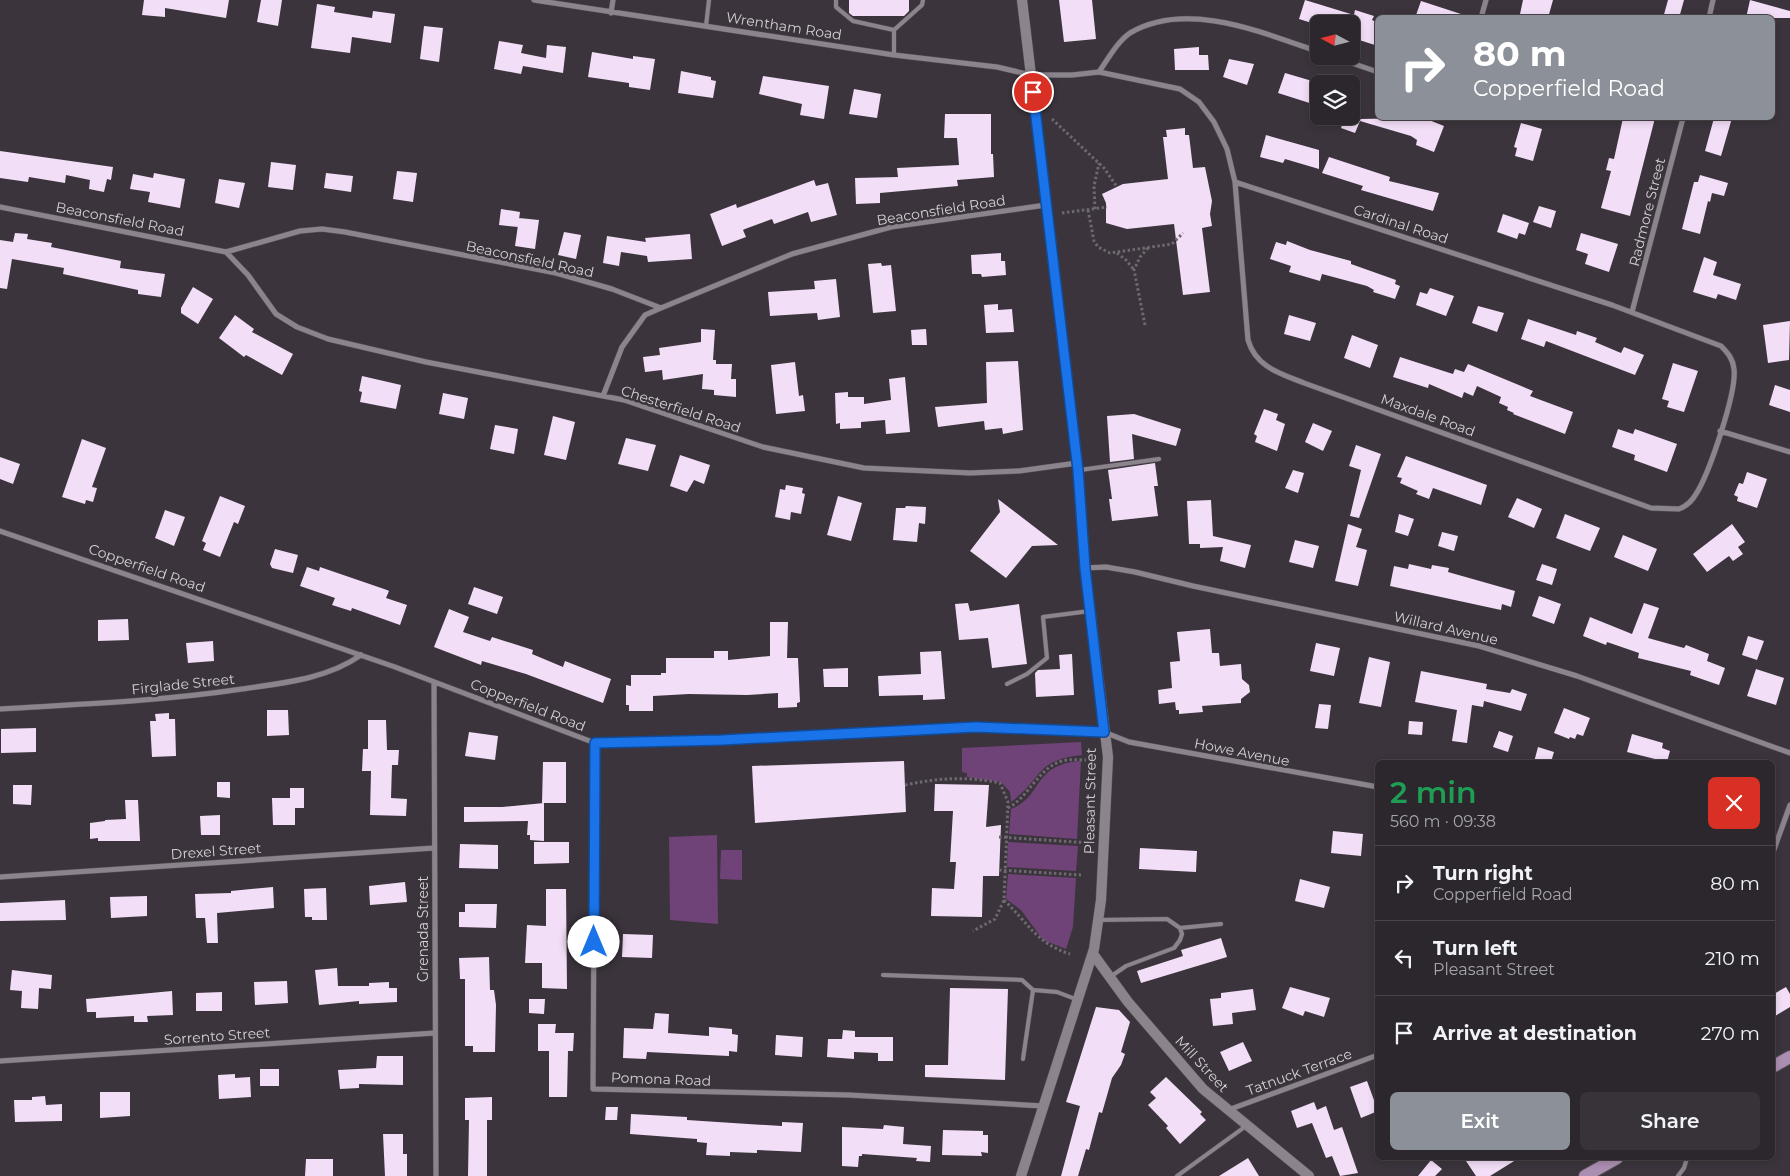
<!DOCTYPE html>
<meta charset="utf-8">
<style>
:root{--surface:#2c272d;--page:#383339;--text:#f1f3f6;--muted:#a6a5aa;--line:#484449;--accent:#8c9099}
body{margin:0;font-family:Montserrat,sans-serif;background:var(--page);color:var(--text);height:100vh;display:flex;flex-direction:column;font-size:19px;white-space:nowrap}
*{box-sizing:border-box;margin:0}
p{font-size:16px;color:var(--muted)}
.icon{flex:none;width:28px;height:28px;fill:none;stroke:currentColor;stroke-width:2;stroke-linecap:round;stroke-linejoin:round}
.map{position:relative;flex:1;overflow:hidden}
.drawer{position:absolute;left:1375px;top:760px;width:400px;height:400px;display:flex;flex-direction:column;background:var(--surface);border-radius:8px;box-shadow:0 2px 8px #0003,0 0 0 1px var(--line)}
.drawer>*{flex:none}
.top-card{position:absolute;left:1375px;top:15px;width:400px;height:105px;border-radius:8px;box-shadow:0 2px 8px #0003,0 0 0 1px var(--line);background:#8c9099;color:#fff;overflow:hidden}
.needle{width:32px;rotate:277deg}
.buttons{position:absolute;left:1310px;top:15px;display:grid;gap:10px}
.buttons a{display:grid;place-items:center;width:50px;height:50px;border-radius:8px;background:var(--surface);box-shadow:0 2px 8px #0003,0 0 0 1px var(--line);font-size:25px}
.pin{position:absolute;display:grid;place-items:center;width:42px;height:42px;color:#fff;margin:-21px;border:2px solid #fff;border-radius:50%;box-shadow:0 1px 5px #0007}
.me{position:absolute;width:55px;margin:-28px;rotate:0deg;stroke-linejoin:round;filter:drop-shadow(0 0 4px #0008)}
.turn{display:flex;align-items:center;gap:18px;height:105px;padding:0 15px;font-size:22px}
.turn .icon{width:65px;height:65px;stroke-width:2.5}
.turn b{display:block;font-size:35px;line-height:42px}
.round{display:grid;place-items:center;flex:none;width:52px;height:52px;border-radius:8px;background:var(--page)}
.headline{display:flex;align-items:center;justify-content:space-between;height:85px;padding:0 15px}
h1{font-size:30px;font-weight:600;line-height:38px;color:#1e9e55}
.cta{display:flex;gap:10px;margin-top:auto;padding:10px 15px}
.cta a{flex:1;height:58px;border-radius:8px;background:var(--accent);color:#fff;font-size:20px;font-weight:600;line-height:58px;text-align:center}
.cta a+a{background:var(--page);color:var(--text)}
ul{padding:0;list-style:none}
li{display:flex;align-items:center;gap:15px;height:75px;padding:0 15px;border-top:1px solid var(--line)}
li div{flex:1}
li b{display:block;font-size:19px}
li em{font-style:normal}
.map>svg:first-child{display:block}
</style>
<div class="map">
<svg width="1790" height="1176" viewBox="0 0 1790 1176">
<rect width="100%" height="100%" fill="#3b343c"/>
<path fill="#6f4377" d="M1081 742 1082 755C1034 760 1043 779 1011 802L1010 792 1001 782 967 777V773L962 772V748Z
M1081 761 1077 839 1009 834 1011 809C1043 797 1032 764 1081 761Z
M717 835 718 924 670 920 669 837Z
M1008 842 1078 846 1076 871 1007 867Z
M721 850H742V880L720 879Z
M1008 874 1076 878 1073 927 1066 949 1043 940 1021 910 1006 899Z"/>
<path fill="#f3def7" d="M144 0H229L226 18 165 8V17L142 15Z
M261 0H282L278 26 257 22Z
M849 0H909V11L904 16H853L849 13Z
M1059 0H1092L1096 39 1064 42Z
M1305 0 1354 15 1355 10 1374 16 1372 20 1378 23V46L1356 39 1359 30 1351 28V24H1315L1299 19Z
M1523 0H1553L1548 18H1534L1520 14Z
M1668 0H1684L1679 18H1663Z
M1750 0 1790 11V18H1746Z
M1421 1 1464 15V18H1415Z
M317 4 335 7 334 12 372 18 373 11 395 14 391 43 352 37 350 53 311 48Z
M424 26 443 28 439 62 420 59Z
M499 41 523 45 521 53 546 58 547 45 566 47 563 73 523 66 521 74 494 69Z
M1199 47V55H1208L1209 70H1175L1174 49Z
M592 52 633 59V56L655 59 650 90 629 87V83L588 77Z
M1229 59 1254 64 1247 85 1223 77Z
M681 71 711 77V80L716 81 713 98 678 93Z
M1285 73 1319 83V106L1278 93Z
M763 76 829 86 824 119 800 115 802 104 759 94Z
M854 89 881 94 877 118 849 114Z
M945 114H991V154H993L994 177 957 180 958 186 880 193V203L856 204 855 178 898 177 897 168 959 165 957 138H944Z
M1346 116 1360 119 1414 118 1423 121 1424 118 1444 126 1434 152 1416 145 1417 140 1411 136 1360 121 1355 133 1341 128Z
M1623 118H1655L1630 216 1601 208 1611 171 1606 170 1609 158 1614 159Z
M1714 118H1732L1721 156 1705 151Z
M1521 123 1542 129 1533 161 1515 156 1517 148 1514 147Z
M1185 128V135H1189L1193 168 1205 167 1212 201 1210 214 1212 226 1202 228 1210 292 1183 295 1174 224 1127 229 1106 223V203L1102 194 1123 184 1168 179 1163 137H1167L1166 130Z
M1266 135 1319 150V169L1285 159 1283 163 1260 157Z
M0 151 113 167 111 180 107 179 104 192 89 189 90 180 66 175 65 183 29 177 28 182 0 178Z
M1329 157 1390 177 1389 181 1439 193 1433 211 1361 190 1363 186 1322 173Z
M271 162 296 165 293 190 268 187Z
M397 171 417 173 413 202 393 199Z
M154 173 185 179 180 208 148 202 150 192 130 189 133 174 153 178Z
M326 173 353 176 351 192 324 188Z
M1700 175 1728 183 1724 196 1712 193 1710 202 1708 201 1700 234 1682 229 1694 182H1698Z
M219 179 245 183 239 208 215 203Z
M814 180 816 186 828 183 837 215 811 222 808 212 774 224 772 219 745 229 743 230 746 237 722 246 710 214 736 204 737 208Z
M1539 206 1556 211 1551 228 1533 222Z
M501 209 520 212 518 227 499 225Z
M1503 214 1529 223 1525 235 1519 233 1517 239 1497 232Z
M519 218 539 220 535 249 515 246Z
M564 232 581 235 576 259 558 255Z
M15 233 28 234 27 239 52 243 51 247 121 261 120 268 165 274 161 297 138 294V290L63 274 64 268 12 259 7 289 0 288V240L13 242Z
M1581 233 1618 244 1609 272 1585 264 1588 254 1576 250Z
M690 234 692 259 648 262 647 256 621 252 619 266 603 263 607 236 646 242 645 238Z
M1287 241 1310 250 1351 261V264L1396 280 1395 284 1400 286 1395 299 1373 292 1374 290 1367 286 1322 274 1320 281 1289 272 1291 266 1270 259 1276 242 1286 245Z
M1001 253V261H1005L1006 275 982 277 981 274H972L971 255Z
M1704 257 1717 262 1713 275 1741 284 1736 300 1718 294 1716 299 1693 292Z
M881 263 882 266 891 265 896 311 873 313 868 264Z
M836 279 840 317 818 320 817 313 770 316 768 292 815 289 814 281Z
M193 287 213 299 198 324 181 313V308Z
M1430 288 1454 296 1446 316 1416 305 1420 292 1427 294Z
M998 304V310L1012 309 1014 332 986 333 984 305Z
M1478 306 1504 313 1497 332 1472 323Z
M235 315 254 329 252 332 293 354 282 375 246 355 244 357 219 338Z
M1289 315 1316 323 1310 341 1284 334Z
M1528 319 1576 335 1577 331 1597 338 1595 342 1621 353 1624 347 1644 355 1635 375 1546 341 1544 347 1521 339Z
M1790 321 1789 360 1768 363 1763 325Z
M701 329 715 330 713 360H716V364H732L731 379H736V397L714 395V390L702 389 703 374 663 380 662 370 645 372 643 357 660 355 659 348 701 342Z
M926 329 927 345H912L911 330Z
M1352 335 1378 345 1370 368 1344 358Z
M1400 357 1453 374 1455 369 1464 372 1468 364 1533 391 1530 396 1573 412 1565 434 1513 414 1514 413 1507 410 1508 407 1499 403 1501 397 1477 386 1473 396 1464 392 1462 398 1429 384 1428 388 1393 377Z
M1018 361 1023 430 1003 434 1002 428 985 430 984 421 938 427 935 407 987 403 986 362Z
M795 362 799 396 803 395 805 411 776 414 771 365Z
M1673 363 1698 371 1684 412 1667 407 1669 401 1662 399Z
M362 376 401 385 396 409 360 402 362 392 359 391Z
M905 377 910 432 886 434 885 420 861 422V428L840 429V423L836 424 835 393 848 392V397H864V404L891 400 889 379Z
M1775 385 1790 390V412L1769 405Z
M443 393 468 398 464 419 439 414Z
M1264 409 1278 414 1276 420 1285 424 1277 451 1255 442 1257 436 1254 434Z
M1134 414 1181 429 1176 446 1132 434 1134 459 1110 462 1107 416Z
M553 416 575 422 566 460 544 455Z
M1313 423 1332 431 1323 451 1305 442Z
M495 425 518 429 514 454 490 449Z
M1618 429 1633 434 1635 429 1677 444 1667 472 1634 460 1635 455 1612 447Z
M626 438 656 445 648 471 618 464Z
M82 439 106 448 92 487 97 488 93 502 86 500 85 504 62 497Z
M1356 445 1381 454 1359 518 1350 516 1361 470 1349 466Z
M680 455 710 465 704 484 694 480 687 492 670 486Z
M1406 456 1487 485 1481 505 1433 488 1429 499 1416 494 1418 491 1400 483 1402 478 1397 477Z
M0 457 20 464 13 484 0 479Z
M1155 463 1158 486H1154L1158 516 1112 521 1109 499H1112L1108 470Z
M1293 470 1304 473 1298 493 1285 488Z
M1747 472 1767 479 1757 508 1737 501 1738 497 1734 495 1739 483 1743 484Z
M786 485 803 488 802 493 805 494 801 514 791 512 790 520 775 517 780 489 785 490Z
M220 496 245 506 238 524 234 522 220 557 203 550 206 543 202 541Z
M838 496 862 503 851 541 827 535Z
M1517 498 1542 509 1534 528 1508 517Z
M998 499 1058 545 1032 546 1006 578 970 551 1000 512Z
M1211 500 1213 536 1251 545 1245 568 1220 561 1223 547 1200 548V544H1189L1187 501Z
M906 506 926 507 925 524 919 523 917 542 893 540 896 508H905Z
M165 510 185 517 174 546 155 538Z
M1399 514 1414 519 1408 536 1395 532Z
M1565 514 1600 528 1590 551 1556 538Z
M1348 524 1362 529 1356 547 1367 550 1358 586 1335 581Z
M1732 524 1745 542 1738 547 1743 554 1733 561 1729 556 1707 572 1693 554Z
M1442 532 1458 536 1454 551 1438 546Z
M1623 535 1657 549 1648 571 1614 557Z
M1295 540 1319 546 1313 568 1289 562Z
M275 549 298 555 293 573 272 568 270 564Z
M1409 564 1431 569 1432 565 1449 568 1448 572 1515 591 1511 607 1502 604 1501 610 1390 586 1394 566 1408 569Z
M1542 564 1557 569 1552 585 1536 580Z
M307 567 319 571 320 567 387 590 389 591 386 598 407 605 400 625 352 608 351 611 332 605 335 598 300 586Z
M474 587 503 597 497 614 468 604Z
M1539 596 1561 604 1554 624 1532 616Z
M968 603 970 611 1019 604 1027 664 992 668 988 638 959 640 955 604Z
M1644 603 1659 608 1648 638 1684 648 1686 645 1709 654 1707 661 1725 668 1719 685 1690 675 1691 671 1638 658 1639 653 1607 642 1606 645 1583 636 1590 617 1632 634Z
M449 609 469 617 463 632 490 641 492 637 533 650 532 654 563 667 565 661 611 679 603 703 526 674 482 661 481 665 434 647Z
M128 619 129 640 98 641V620Z
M770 622H788L787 658H798L800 702 797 703V707L778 708V693L747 695 689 694 653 696V711H629V705H626V685L631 686V675H661V673H666V658H714V651H728V660L770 656Z
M1210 629 1212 653H1219L1220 666 1241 664 1242 679 1249 685 1250 692 1241 699V703L1202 706 1203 712 1179 714V710H1176L1175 702 1159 704 1158 690 1172 688 1170 662 1180 661 1177 632Z
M1748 636 1764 641 1757 660 1742 655Z
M213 641 214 661 188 663 186 643Z
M1316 643 1340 648 1334 676 1310 671Z
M941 651 945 699 923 700V695L879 696 878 676 921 674 920 652Z
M1072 654 1074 695 1036 697 1035 673 1038 670 1060 669 1059 655Z
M1369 657 1390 662 1381 707 1359 703Z
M848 668V687H824L823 669Z
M1756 669 1784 678 1776 705 1747 696Z
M1421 671 1487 684 1486 689 1510 693 1512 689 1527 694 1521 711 1484 701 1483 707 1472 705 1467 743 1452 741 1457 710 1415 702Z
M1319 704 1331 705 1328 729 1315 728Z
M1564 708 1590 718 1583 736 1577 734 1575 739 1570 737 1569 739 1554 733Z
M267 710H288L289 735 267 736Z
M169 713V719H175L176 756 152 757 150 721H156L155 714Z
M368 720H386L387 750H399L398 765H392L391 798 407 799 406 816 370 815 371 771H362L363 749H368Z
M1409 721 1423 722 1422 735 1408 734Z
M36 728V752L1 753V729Z
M1499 731 1513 736 1508 752 1493 747Z
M469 732 498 736 495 760 465 756Z
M1632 734 1663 743 1662 748 1670 751 1667 762 1627 752Z
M1538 747 1554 752 1551 762H1534Z
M904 761 906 812 755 823 752 766Z
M543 762H566V803H542Z
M217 782H230V798L217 797Z
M935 784 989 785 986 827 1001 825 999 876H983L982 917 931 916 932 888 954 889 956 862H950L953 811H934Z
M13 785H32L31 805 13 804Z
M290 788H304V808H295V825H273L272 798H290Z
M125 800H138L140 841H98V838L90 839V823L105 821V820L126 819Z
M544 803V841L530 840V835H527L528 821 464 822V807H502Z
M220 815V835H201L200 816Z
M1333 831 1363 834 1361 856 1331 853Z
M534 842H569V863L534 864Z
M460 844 498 845V869L459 868Z
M1140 848 1197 851 1196 872 1139 869Z
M1300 879 1330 887 1324 908 1295 901Z
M405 882 407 902 370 905 369 886Z
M273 887 274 908 217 913 218 943H207L205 918H196L195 894 231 893V891Z
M326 888 327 920H312V917H305L304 889Z
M546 889H566L567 989 542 988V963H525L527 925 546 926Z
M147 896V916L111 918 110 897Z
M65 900 66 920 0 921V903Z
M465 904H497L496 928 459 927V912H465Z
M623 934 653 935 652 958 622 957Z
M1221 938 1227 957 1141 983 1137 971 1183 956 1181 950Z
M489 957 490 990H494L496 1005 495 1052H473V1046H465V979H460L459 958Z
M337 968 338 986H369V983L389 982V988H397V1002L359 1004V1001L319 1005 315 970Z
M12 970 52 975 51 989 39 988 38 1009 21 1008 22 991 10 990Z
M287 981 288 1003 255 1005 254 982Z
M1290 987 1330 998 1324 1017 1305 1011 1303 1016 1282 1008Z
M1786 987 1790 994V1007L1772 1018V995Z
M950 988 1008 989 1005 1080 925 1077V1065H948Z
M1253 989 1256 1010 1232 1013 1233 1024 1213 1026 1210 999 1221 998V993Z
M172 991 173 1015 147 1016 148 1022H134V1016L96 1018V1012H87L86 999Z
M222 992V1011H196V993Z
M529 999H545L544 1014 529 1013Z
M1096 1007 1119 1010 1130 1022 1121 1052 1125 1054 1121 1065 1112 1078 1102 1113 1099 1112 1089 1150 1086 1149 1078 1176H1061L1080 1106 1066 1102Z
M655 1013 669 1014 668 1033 709 1036V1027L732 1029V1034L738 1035 737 1052 729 1051V1056L647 1052 646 1059 623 1058 624 1028 653 1029Z
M538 1024H556L555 1033H574L573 1051H568L567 1097H549V1051H538Z
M843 1030 855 1031V1037H893V1061H878V1053L854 1052V1059L827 1057 828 1039H842Z
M776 1035 803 1037 802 1057 775 1055Z
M1243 1042 1252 1061 1229 1071 1220 1052Z
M377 1056H403V1085L359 1084V1088L340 1089 338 1070 376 1068Z
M260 1069H279V1086H260Z
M235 1074V1078L250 1077 251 1097 219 1099 218 1075Z
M1166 1077 1202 1112 1200 1114 1206 1120 1180 1144 1166 1128 1168 1126 1148 1105 1156 1098 1150 1092Z
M1367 1081 1378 1111 1361 1118 1350 1087Z
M100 1092H130V1116L100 1118Z
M45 1096 46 1105 62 1104V1121L15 1122 14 1100H32V1097Z
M492 1097V1120H487V1176H468L469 1120H465V1098Z
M1314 1102 1317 1110 1326 1106 1334 1130 1342 1127 1358 1173 1340 1176 1332 1156 1326 1158 1312 1123 1297 1128 1291 1111Z
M606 1107H618L617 1120H605Z
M631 1114 687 1117V1120L748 1124 782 1126V1122L803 1123 801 1152 757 1150V1153L730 1152V1156L706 1155 707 1143 697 1142V1139L630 1134Z
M884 1125 904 1127 903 1144 931 1146 930 1162 916 1161 917 1158 862 1154V1156H859L858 1167 842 1166V1127L883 1129Z
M943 1130 983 1131V1135H988V1153L981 1152 982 1156 942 1155Z
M383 1134H403V1154H407V1176H385Z
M1248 1158 1259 1176H1219Z
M1464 1158H1519L1490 1176H1476Z
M306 1159H333V1176H305Z
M1431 1160 1442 1169 1435 1176H1418Z"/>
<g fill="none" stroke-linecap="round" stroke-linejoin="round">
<defs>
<path id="lane" d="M836 0V7L853 21 894 30
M706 26 709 0
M894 55V30L922 5 923 0
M1080 470 1159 459
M1007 684 1027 674 1047 658 1043 617 1090 611
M1099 920 1167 919 1180 928 1182 934 1180 940 1174 948 1126 966 1110 977
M1180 928 1221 924
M883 975 1022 980 1033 990
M1023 1059 1033 990 1057 992 1078 1000
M1177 1176 1246 1126
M1678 1176 1684 1168 1687 1158"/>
<path id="street" d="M534 0 894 55 997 67 1031 75H1072L1099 72 1180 89 1199 102 1214 122 1227 149 1235 182 1612 305 1721 346C1728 353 1733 359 1734 369 1737 392 1709 474 1696 494 1692 501 1687 506 1679 509L1651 508 1304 383C1279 373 1256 367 1248 340L1235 182
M611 13 613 0
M1481 18 1486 0
M1709 18 1713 0
M1331 56 1378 72
M1099 72C1108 59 1117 42 1130 33 1186 0 1261 32 1319 52
M0 207 226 252 300 231 322 229 345 232 556 273 612 289 661 308
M226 252 248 275 276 314 297 327 328 339 426 362 624 400 763 447 864 468 970 473 1019 471 1077 463
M1632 312 1683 118
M603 396 622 347 645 315 661 308 792 254 891 227 1046 205
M1720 431 1790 452
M0 531 395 667 595 743 722 739 976 727 1104 732 1129 742 1378 787
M1085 568 1106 567 1135 572 1193 586 1479 646 1577 676 1790 753
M434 682 436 1176
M0 709C81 704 162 701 242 689 283 683 327 679 361 655
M595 743 593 1089 849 1095 1043 1106
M1772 855 1790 805
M0 877 434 848
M0 1061 435 1033
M1228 1110 1378 1055"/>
<path id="secondary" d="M1093 954 1128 1002 1203 1089 1309 1176
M1021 1176 1094 949 1101 900 1108 757 1085 568 1078 470 1022 0"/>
<path id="primary" d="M1772 1067 1790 1057
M1585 1176 1617 1158"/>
</defs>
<use href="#lane" stroke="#575258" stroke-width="5"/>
<use href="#street" stroke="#575258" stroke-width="6"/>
<use href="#secondary" stroke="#575258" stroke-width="11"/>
<use href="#primary" stroke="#575258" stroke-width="14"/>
<path stroke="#6e686f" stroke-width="3" stroke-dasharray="2.5 2.5" stroke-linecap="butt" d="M1052 119 1104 168 1117 187
M1095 209 1094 186 1099 163
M1088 210 1094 241 1098 247 1110 253 1172 244 1183 233
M1062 213 1107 207
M1117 253 1126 260 1134 270
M1145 325 1134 270 1140 257 1148 248
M905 785C938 778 967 776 1000 783L1008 802 1004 900 995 919 973 931
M1008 808C1029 797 1038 768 1062 761 1069 759 1078 760 1086 760
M999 837 1091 843
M999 870 1081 875
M1004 900C1028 923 1036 943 1070 954"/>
<use href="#lane" stroke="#8c848d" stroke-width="4"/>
<use href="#street" stroke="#8c848d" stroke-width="5"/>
<use href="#secondary" stroke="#8c848d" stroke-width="10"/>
<use href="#primary" stroke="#ac8eb2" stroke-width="12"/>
</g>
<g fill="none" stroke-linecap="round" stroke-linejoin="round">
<defs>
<path id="route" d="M594 942 595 743 722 740 976 727 1104 732 1085 568 1078 470 1033 92"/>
</defs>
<use href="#route" stroke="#114b97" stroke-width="12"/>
<use href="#route" stroke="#1a73e8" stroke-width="9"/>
</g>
<g text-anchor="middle" stroke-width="5" stroke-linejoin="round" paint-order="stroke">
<g font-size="14" fill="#d4d0d5" stroke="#3b343c">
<text transform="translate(784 26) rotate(9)" y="5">Wrentham Road</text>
<text transform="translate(941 210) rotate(-9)" y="5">Beaconsfield Road</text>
<text transform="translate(1647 212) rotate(-76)" y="5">Radmore Street</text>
<text transform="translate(120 219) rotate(11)" y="5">Beaconsfield Road</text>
<text transform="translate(1401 224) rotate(18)" y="5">Cardinal Road</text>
<text transform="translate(530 259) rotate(12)" y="5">Beaconsfield Road</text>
<text transform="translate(681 409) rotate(18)" y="5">Chesterfield Road</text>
<text transform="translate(1428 415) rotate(20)" y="5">Maxdale Road</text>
<text transform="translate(147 568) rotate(19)" y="5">Copperfield Road</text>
<text transform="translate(1446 628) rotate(13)" y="5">Willard Avenue</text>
<text transform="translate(183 684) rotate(-6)" y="5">Firglade Street</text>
<text transform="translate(528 705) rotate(21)" y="5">Copperfield Road</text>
<text transform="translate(1242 752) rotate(11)" y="5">Howe Avenue</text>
<text transform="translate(1090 801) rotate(-89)" y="5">Pleasant Street</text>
<text transform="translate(216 851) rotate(-4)" y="5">Drexel Street</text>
<text transform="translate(423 929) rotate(-90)" y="5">Grenada Street</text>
<text transform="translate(217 1036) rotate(-4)" y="5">Sorrento Street</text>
<text transform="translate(1202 1064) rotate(47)" y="5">Mill Street</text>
<text transform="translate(1299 1072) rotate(-20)" y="5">Tatnuck Terrace</text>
<text transform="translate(661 1079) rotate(2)" y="5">Pomona Road</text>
</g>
</g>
</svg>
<div class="buttons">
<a><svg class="needle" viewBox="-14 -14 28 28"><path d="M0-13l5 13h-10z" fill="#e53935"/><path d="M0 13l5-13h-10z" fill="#a6a5aa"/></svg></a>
<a><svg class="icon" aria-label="layers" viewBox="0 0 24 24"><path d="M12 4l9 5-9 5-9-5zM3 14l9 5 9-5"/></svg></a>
</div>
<div class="pin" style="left:1033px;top:92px;background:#d93025"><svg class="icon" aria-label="arrive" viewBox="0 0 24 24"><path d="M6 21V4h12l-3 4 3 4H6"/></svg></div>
<svg class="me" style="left:594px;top:942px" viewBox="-20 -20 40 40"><circle r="19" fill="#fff"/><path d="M0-13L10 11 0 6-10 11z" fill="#1a73e8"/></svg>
<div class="top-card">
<div class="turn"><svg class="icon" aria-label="right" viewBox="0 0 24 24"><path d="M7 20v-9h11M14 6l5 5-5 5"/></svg><div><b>80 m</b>Copperfield Road</div></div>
</div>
<section class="drawer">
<div class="headline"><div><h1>2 min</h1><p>560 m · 09:38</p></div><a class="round" style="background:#d93025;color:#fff"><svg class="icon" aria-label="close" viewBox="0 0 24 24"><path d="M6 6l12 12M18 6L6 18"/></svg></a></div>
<ul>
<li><svg class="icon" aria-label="right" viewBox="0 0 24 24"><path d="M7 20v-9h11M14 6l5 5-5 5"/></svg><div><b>Turn right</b><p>Copperfield Road</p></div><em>80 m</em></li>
<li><svg class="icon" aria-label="left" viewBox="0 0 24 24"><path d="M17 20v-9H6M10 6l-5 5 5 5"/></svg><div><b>Turn left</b><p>Pleasant Street</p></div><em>210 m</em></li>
<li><svg class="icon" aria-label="arrive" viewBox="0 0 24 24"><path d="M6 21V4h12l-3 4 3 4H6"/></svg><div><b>Arrive at destination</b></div><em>270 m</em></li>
</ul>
<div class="cta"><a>Exit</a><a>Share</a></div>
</section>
</div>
